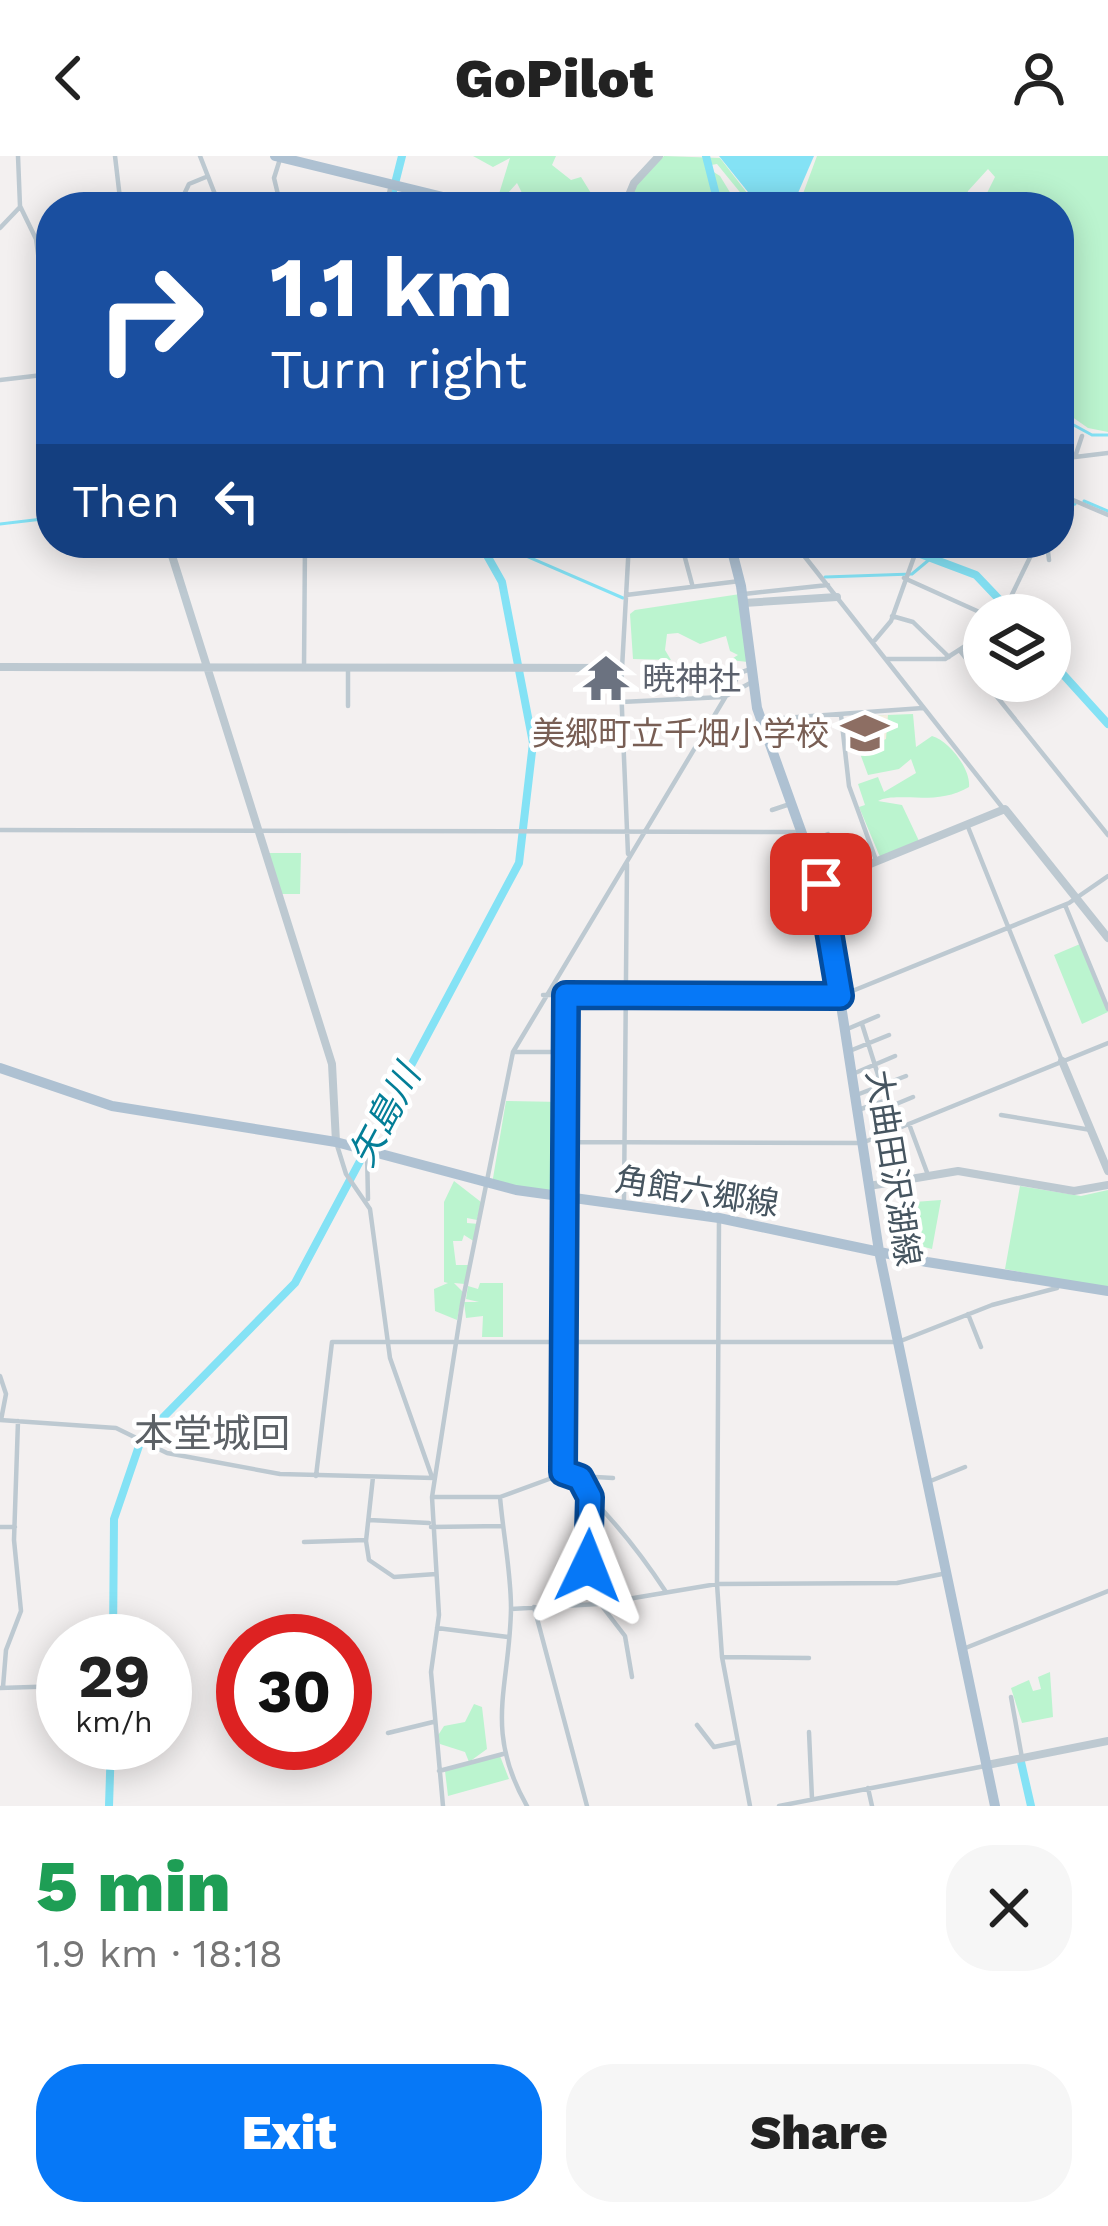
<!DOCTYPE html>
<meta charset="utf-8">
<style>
:root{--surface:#fff;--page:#f6f6f6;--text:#222;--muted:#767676;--accent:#0678f7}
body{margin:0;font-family:"Work Sans","Noto Sans JP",sans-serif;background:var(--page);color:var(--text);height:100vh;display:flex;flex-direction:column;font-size:45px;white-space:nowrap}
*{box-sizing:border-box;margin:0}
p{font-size:39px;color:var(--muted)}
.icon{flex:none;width:66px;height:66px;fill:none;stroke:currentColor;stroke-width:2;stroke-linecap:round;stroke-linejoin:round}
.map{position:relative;height:1650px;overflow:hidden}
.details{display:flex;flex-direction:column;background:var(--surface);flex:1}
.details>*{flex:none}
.guide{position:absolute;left:36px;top:36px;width:1038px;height:366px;border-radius:48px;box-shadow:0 6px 30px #0003;background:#1a4fa0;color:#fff;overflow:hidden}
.tools{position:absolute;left:963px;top:438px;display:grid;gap:24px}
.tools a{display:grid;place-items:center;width:108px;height:108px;border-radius:50%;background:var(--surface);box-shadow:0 6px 30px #0003;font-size:60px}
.speed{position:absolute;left:36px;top:1458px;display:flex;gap:24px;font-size:60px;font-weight:700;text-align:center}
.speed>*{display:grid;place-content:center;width:156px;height:156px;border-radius:50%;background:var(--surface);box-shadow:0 6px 30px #0003;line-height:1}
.speed small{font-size:30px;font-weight:400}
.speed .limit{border:18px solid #d22;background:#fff;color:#111}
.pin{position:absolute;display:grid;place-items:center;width:102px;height:102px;color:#fff;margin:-51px;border-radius:24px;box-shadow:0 6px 18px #0006}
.me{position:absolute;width:132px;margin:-66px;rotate:2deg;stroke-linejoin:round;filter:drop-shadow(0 0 9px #0008)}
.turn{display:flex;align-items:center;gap:42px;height:252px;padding:0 36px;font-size:54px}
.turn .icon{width:156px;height:156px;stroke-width:2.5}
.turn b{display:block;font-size:84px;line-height:102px}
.then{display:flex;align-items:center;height:114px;padding:0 36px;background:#0003;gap:24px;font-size:45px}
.round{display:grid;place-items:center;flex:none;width:126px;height:126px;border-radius:48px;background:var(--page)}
.headline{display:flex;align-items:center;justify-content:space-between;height:204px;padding:0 36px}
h1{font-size:72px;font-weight:800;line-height:90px;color:#1e9e55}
.cta{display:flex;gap:24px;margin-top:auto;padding:24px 36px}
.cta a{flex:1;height:138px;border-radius:48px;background:var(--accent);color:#fff;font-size:48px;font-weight:800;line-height:138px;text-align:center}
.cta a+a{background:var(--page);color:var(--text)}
header{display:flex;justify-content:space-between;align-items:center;height:156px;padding:0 36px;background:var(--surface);font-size:54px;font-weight:800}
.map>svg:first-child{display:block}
</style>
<header><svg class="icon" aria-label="back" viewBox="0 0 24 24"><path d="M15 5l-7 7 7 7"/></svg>GoPilot<svg class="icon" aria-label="person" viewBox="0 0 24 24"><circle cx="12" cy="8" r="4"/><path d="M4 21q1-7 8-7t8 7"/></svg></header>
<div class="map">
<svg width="1108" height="1650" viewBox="0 0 1108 1650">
<rect width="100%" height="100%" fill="#f3f0f0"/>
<path fill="#bbf4cf" d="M473 0H556L552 9 571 24 581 21 599 50 529 51 517 27 507 38 505 51H495L510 2 493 11Z
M664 0 720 2 758 51H752L717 8 711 9 712 15 720 20 739 51H627L634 31Z
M817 0H1108V276L1088 272 1068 258 1070 239 1059 225V51H980L995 21 988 13 968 35 964 51H798Z
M740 438 748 506 730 504 738 499 730 495 726 480 700 488 678 477 667 478 665 494 671 504 633 503 630 458 635 454Z
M913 558 916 591 932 580C949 585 971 613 969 631 936 651 897 635 878 645L902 649 919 685 880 701 859 651 865 649 858 628 878 621 884 636 916 617 911 603 899 613 868 619 851 573 861 560Z
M269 697H301L300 738H281Z
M1080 788 1108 856 1082 868 1054 799Z
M506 945 562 946V1036L492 1028Z
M454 1025 481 1046 477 1064 467 1062V1067L479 1068 475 1086 464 1079 462 1085H453L456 1109H469L465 1128 454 1127 463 1136 457 1164 435 1155 434 1133 448 1127 444 1126V1046Z
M1020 1030 1081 1040 1108 1034V1133L1005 1113Z
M941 1044 932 1093 920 1090 922 1068 887 1070 886 1063 898 1057 910 1064 914 1046Z
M480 1127H503V1181H482L483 1160 466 1162 464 1146H479L466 1143 468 1130 478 1133Z
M1050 1516 1053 1561 1022 1567 1011 1532 1029 1524 1033 1535 1041 1533 1038 1521Z
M474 1548 482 1551 487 1593 469 1606 465 1596 440 1588 437 1581 444 1570 465 1566Z
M500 1600 509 1623 448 1640 445 1615Z"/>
<path fill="#f5eee0" d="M888 559 886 583 857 596 851 573 861 560Z"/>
<path fill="#84e2f5" d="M719 0H814L792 51H760Z"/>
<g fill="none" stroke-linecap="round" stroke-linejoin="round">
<path stroke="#84e2f5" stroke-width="3" d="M1059 261 1092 279H1108
M1084 345 1108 355
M1059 352 1075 348
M0 368 51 362
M496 387 623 442
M825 421 912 418 930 403 927 390 936 387"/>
<path stroke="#84e2f5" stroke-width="8" d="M706 0 719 51
M389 51 402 0
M891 387 976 419 1014 459
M1050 504 1108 568
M113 1485 114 1363 141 1284 295 1127 519 707 533 587 502 426 480 387
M1021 1606 1031 1650
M109 1650 111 1587"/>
<path stroke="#bdc9d1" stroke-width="4.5" d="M18 0 20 50 36 83 51 192
M115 0 121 51
M200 0 220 51
M280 3 274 22 281 51
M178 51 189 28 206 21
M386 51 390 33
M0 72 20 51
M36 83 51 81
M0 224 51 218
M1075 301 1108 297
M1059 303 1075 301 1082 280
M1059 338 1108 359
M681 387 692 428
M794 387 1002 651
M1047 387 1049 404
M904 422 986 459
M744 438 828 429
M626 439 740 425
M1002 459 1037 387
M892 460 913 466 949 501
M875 484 891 465 919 387
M961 496 1108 679
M886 503H945L984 478
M304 512 305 387
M733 530 739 517 748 514
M621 546 723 541
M348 550V514
M841 559 849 630 876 704
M763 568 784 562 923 552
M772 654 790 648
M968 671 1062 905
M0 674 798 676
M808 686 828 678 843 719
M628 698 621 530 629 387
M1065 749 1108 853
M543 839 840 840 1069 747 1108 720
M862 868 895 973
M845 874 878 860
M852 894 889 879
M513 896H565
M855 917 895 900
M859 938 906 920
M889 951 913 941
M861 953 887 944
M1001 959 1091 974
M909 968 928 1019
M336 986 346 1018 370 1053 390 1202 432 1321
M565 986 862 987 1108 887
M367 996 368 1043
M624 1044 627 708
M719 1062 717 1428 722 1501 750 1650
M968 1158 981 1191
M0 1220 6 1238 1 1264
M0 1264 116 1272 167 1297 280 1318 434 1322
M564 1319 565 839
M316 1320 332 1186H898L992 1149 1057 1132
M373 1321 366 1385 369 1404 394 1421 436 1418
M580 1322 590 1341 586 1379 595 1441 625 1480 632 1521
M928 1326 965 1311
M432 1341H500L560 1319 613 1322
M500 1341C503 1377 511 1416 511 1452 510 1531 483 1573 527 1650
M590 1341C618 1369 645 1404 666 1436
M369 1364 429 1367
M0 1371H15
M431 1371 503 1370
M304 1386 366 1384
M534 1451 587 1650
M511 1453 598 1448 717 1428 897 1427 942 1418
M437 1472 508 1481
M963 1493 1108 1435
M722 1501 809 1502
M3 1531 6 1494 21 1455 14 1384 18 1265
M0 1532 63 1530
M1011 1541 1022 1602
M697 1569 714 1591 738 1586
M809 1576 812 1643
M388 1577 433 1566
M439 1615 503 1598
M868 1632 872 1650
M443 1650 431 1516 439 1459 432 1341 462 1148 513 896 726 540 754 525
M779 1650 985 1610"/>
<path stroke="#bdc9d1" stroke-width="8" d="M624 51 634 27 659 0
M168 387 332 908 336 986
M744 447 837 441
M0 511 621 512
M821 728 1005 653 1108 782
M1062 905 1108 1015
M869 1030 958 1015 1074 1035 1108 1029
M987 1609 1108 1585"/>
<path stroke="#aec1d2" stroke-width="10" d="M275 0 484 51
M730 387 741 430 757 552 824 739 879 1095 995 1650
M0 912 112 950 336 986 516 1034 719 1062 927 1106 1108 1135"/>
</g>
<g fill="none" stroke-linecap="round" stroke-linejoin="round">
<defs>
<path id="route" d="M588 1410 590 1341 580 1322 563 1316 566 839 840 840 821 728"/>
</defs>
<use href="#route" stroke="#044ea1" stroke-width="30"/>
<use href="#route" stroke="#0678f7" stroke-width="21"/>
</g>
<defs>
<symbol id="temple-bare" viewBox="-9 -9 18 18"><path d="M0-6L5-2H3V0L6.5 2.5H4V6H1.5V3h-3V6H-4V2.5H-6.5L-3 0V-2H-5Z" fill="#6b7280" stroke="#fff" stroke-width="2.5" paint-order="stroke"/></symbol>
<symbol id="school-bare" viewBox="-9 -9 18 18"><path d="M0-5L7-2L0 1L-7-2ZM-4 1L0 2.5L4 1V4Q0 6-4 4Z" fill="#8d6e63" stroke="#fff" stroke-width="2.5" paint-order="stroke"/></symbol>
</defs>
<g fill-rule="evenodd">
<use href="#temple-bare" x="573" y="489" width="66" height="66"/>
<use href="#school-bare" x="832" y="544" width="66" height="66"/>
</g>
<g text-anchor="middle" stroke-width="9" stroke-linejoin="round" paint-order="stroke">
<g font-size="33" fill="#5b616d" stroke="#fff" text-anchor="start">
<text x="642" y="534">暁神社</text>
</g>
<g font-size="33" fill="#785e54" stroke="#fff" text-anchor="end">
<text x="829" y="589">美郷町立千畑小学校</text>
</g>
<g font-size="33" fill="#465560" stroke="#fff">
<text transform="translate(894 1012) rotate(81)" y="12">大曲田沢湖線</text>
<text transform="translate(697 1035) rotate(9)" y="12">角館六郷線</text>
</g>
<g font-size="36" font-style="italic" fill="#037e97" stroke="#fff">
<text transform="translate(384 959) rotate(-62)" y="13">矢島川</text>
</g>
<g font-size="39" fill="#5c6166" stroke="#fff">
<text x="212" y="1291">本堂城回</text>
</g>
</g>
</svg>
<div class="tools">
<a><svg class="icon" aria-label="layers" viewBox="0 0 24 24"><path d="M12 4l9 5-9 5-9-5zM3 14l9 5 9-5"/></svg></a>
</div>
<div class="speed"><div>29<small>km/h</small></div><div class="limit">30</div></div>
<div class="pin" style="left:821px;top:728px;background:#d93025"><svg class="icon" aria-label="arrive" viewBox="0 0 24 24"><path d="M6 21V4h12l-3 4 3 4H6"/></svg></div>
<svg class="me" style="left:588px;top:1410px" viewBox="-20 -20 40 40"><path d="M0-17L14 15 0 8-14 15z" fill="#0678f7" stroke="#fff" stroke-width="4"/></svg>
<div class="guide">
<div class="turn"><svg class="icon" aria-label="right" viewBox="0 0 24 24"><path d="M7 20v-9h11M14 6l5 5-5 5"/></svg><div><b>1.1 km</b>Turn right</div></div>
<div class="then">Then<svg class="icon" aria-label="left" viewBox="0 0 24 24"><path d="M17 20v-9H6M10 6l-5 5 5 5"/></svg></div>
</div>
</div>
<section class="details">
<div class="headline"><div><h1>5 min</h1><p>1.9 km · 18:18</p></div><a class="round"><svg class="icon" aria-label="close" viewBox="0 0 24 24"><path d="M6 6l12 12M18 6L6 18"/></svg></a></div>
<div class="cta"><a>Exit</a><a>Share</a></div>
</section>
